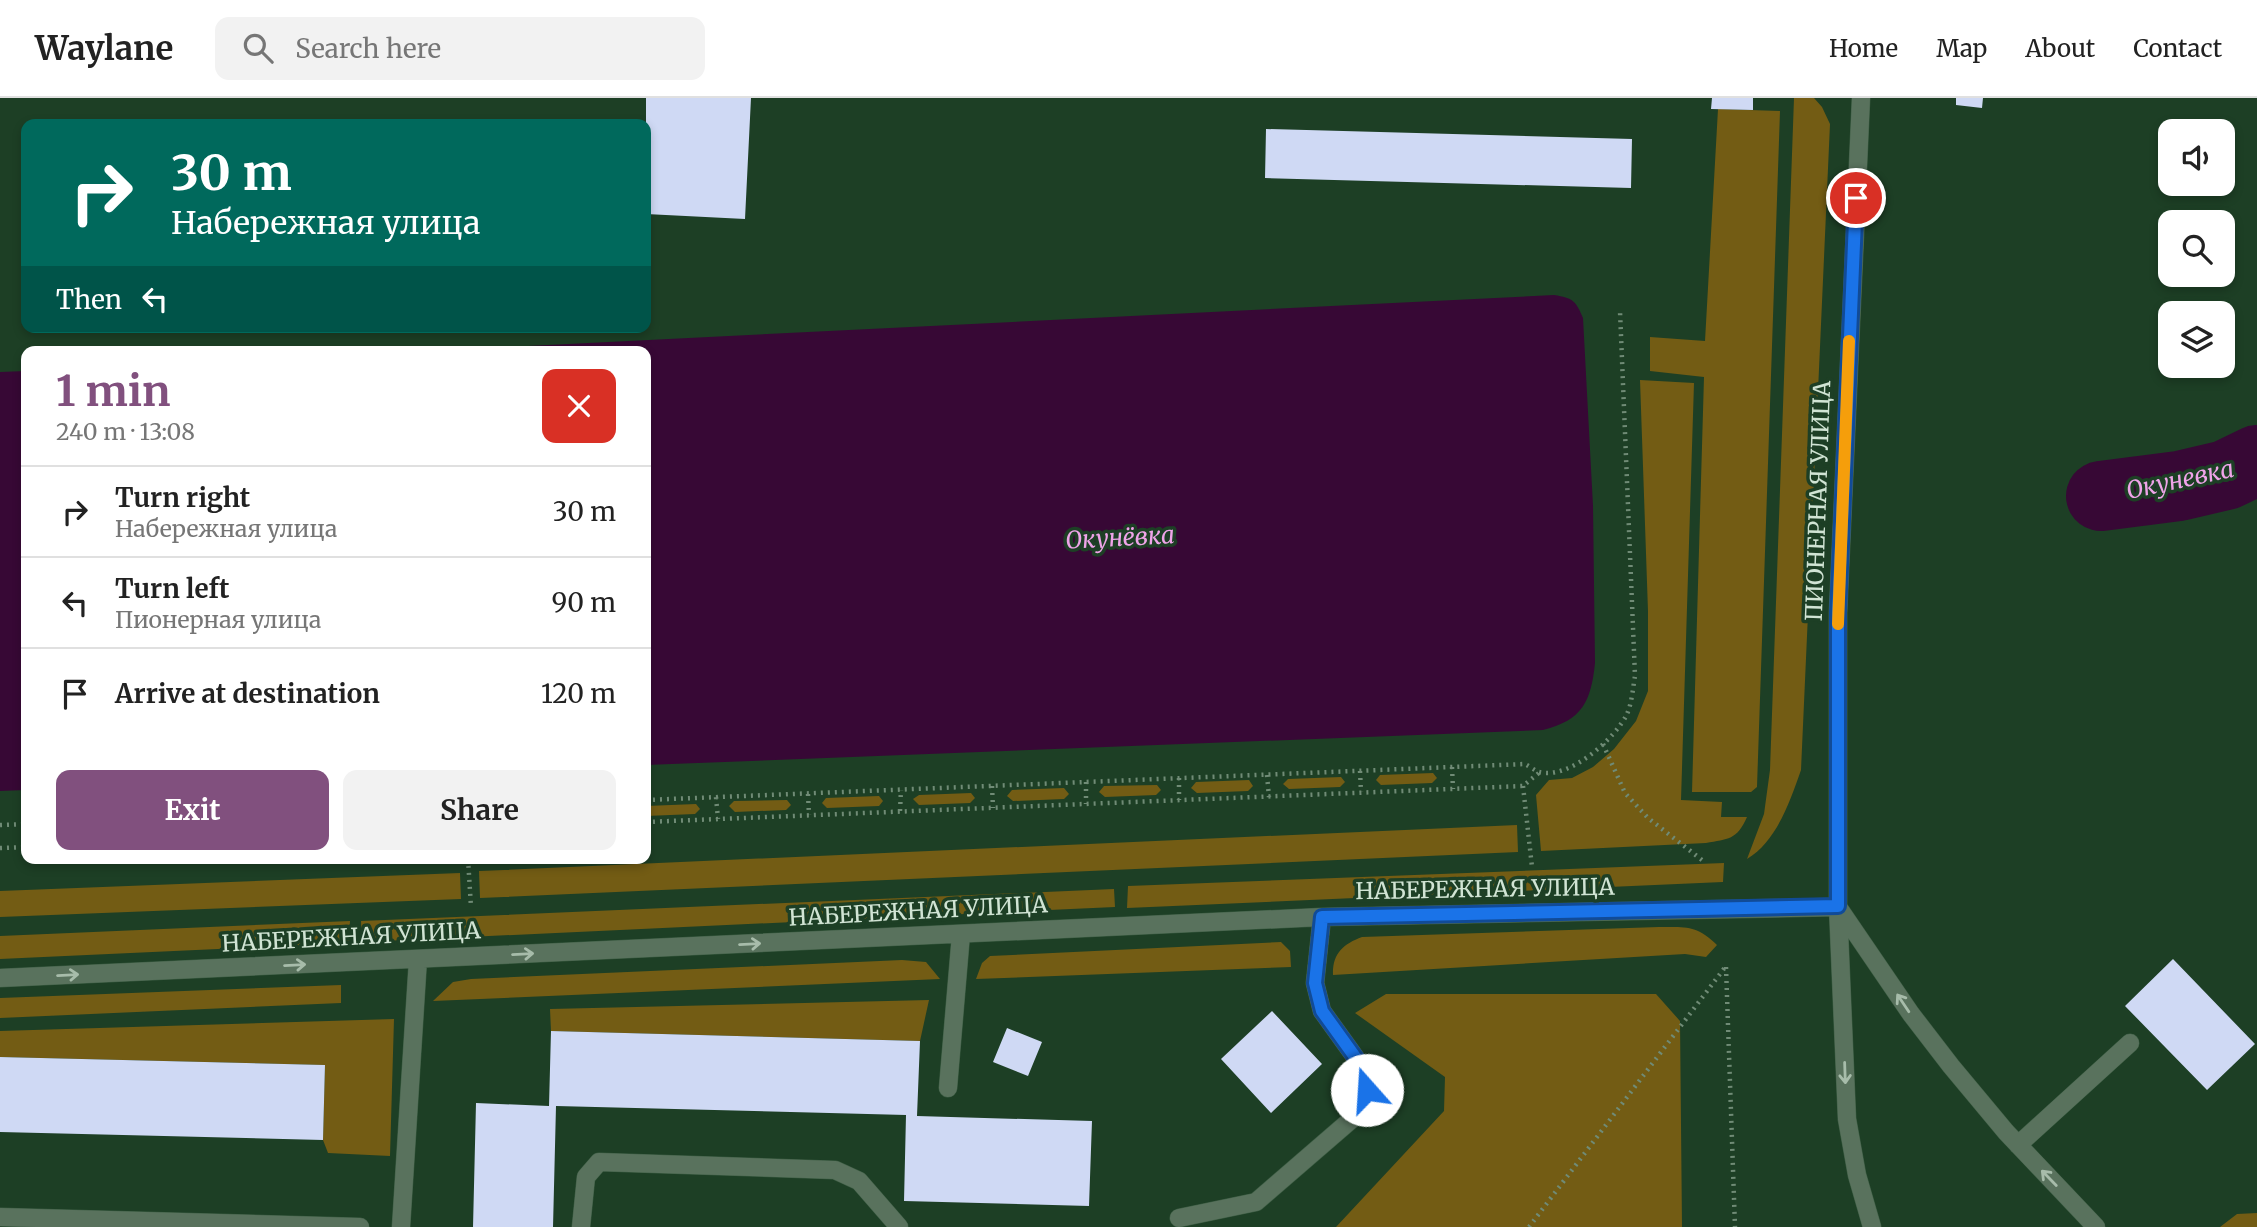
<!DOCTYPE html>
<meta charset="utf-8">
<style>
:root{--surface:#fff;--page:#f2f2f2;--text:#222;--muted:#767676;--line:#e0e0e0;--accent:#81507e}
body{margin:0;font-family:Merriweather,serif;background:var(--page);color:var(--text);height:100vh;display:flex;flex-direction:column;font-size:26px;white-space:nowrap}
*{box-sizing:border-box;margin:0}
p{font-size:23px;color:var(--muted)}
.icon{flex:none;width:38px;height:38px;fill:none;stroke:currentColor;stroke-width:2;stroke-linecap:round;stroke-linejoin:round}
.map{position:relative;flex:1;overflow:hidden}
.side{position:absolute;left:21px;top:248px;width:630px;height:518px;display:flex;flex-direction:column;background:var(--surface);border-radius:14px;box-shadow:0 4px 10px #0003}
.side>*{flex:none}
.top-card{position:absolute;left:21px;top:21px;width:630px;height:214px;border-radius:14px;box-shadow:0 4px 10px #0003;background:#00695c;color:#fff;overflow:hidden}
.fabs{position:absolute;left:2158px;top:21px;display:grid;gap:14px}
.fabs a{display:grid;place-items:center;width:77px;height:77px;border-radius:14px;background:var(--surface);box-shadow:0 4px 10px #0003;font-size:35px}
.pin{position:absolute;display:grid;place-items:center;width:60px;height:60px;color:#fff;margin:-30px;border:4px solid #fff;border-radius:50%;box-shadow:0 2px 7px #0007}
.me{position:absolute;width:77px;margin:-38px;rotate:341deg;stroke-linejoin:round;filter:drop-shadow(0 0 5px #0008)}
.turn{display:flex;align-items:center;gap:24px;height:147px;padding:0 35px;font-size:32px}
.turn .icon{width:91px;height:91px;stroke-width:2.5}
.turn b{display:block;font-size:49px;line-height:60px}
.then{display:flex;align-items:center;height:66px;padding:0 35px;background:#0003;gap:14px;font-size:26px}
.round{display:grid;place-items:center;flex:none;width:74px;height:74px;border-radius:14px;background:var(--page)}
.summary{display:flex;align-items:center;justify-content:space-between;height:119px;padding:0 35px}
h1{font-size:42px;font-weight:700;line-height:52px;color:var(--accent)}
.action{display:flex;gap:14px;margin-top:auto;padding:14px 35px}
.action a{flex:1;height:80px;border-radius:14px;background:var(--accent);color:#fff;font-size:28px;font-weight:700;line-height:80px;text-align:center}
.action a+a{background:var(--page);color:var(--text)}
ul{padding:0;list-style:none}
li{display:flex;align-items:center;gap:21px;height:91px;padding:0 35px;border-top:2px solid var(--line)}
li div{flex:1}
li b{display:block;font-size:26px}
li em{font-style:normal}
header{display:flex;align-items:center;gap:42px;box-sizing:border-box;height:98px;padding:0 35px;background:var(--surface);border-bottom:2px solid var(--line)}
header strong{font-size:33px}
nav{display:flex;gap:38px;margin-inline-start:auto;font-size:24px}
.search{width:490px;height:63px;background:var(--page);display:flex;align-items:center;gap:18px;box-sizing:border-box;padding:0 24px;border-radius:14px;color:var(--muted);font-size:26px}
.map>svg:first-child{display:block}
</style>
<header>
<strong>Waylane</strong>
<div class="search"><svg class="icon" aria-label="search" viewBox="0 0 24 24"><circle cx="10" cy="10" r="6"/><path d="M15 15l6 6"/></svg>Search here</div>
<nav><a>Home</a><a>Map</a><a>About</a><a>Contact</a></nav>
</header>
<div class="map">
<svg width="2257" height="1129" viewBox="0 0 2257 1129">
<rect width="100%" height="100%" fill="#1d3f25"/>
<path fill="#735c14" d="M1794 0H1814L1822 9 1830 26 1801 672C1790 703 1777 743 1747 761L1764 716 1770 672Z
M1718 11 1780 13 1757 689 1751 694H1692L1704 279 1650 273V239L1705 243Z
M1640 282 1694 285 1681 702 1722 704 1721 719H1747C1737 742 1728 741 1706 745L1541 753 1536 697 1549 682 1572 680 1593 669 1614 651 1636 623 1648 593V513Z
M1433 675 1437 680 1432 685 1381 687 1376 682 1380 677Z
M1341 679 1345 684 1340 689 1289 691 1283 686 1288 681Z
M1249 682 1253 688 1248 693 1197 695 1191 690 1196 684Z
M1157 687 1161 692 1156 697 1105 699 1099 694 1104 688Z
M1064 690 1069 696 1064 701 1013 703 1007 698 1012 692Z
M971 695 975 700 970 705 919 707 913 701 919 697Z
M879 698 883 703 879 708 827 710 822 705 826 700Z
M787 702 791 707 786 712 735 714 729 708 734 703Z
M696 706 700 711 695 716 646 718V708Z
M1517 727 1518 754 480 800 479 773Z
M1724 765 1723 784 1127 810 1128 788Z
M460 775 461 801 0 819V793Z
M1114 791 1115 809 362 844 361 823Z
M350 823 349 845 0 861V838Z
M1659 829C1686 829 1697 827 1717 847L1706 859 1685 856 1333 877C1332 856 1343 846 1362 839Z
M1281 844 1290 853 1291 869 976 881 982 865 990 858Z
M902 862 926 864 940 881 433 903 453 884 471 881Z
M341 887V905L0 920V900Z
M1386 896H1656L1680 923 1682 1129H1336L1444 1013 1445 979 1355 915Z
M929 902 920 943 551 933 550 911Z
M394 921 390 1058 328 1055 323 1042 325 967 0 959V933Z
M2257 1115V1129H2220L2237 1116Z"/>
<path fill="#370835" d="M1554 197C1573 200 1576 203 1583 220L1593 408 1595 565C1591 603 1583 622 1543 632L646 667V254H407Z
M26 273V692L0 693V274Z"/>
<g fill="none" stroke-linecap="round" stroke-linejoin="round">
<path stroke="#370835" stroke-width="70" d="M2101 398 2179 388 2226 377 2257 362"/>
</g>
<path fill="#cfd9f4" d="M646 0H751L745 121 646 116Z
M1712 0H1753V12L1711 11Z
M1956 0H1983L1982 10 1956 7Z
M1266 31 1632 41 1631 90 1265 80Z
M2173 861 2255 946 2207 992 2125 908Z
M1272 913 1322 966 1271 1015 1221 961Z
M1007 930 1042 944 1028 978 993 964Z
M551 933 920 943 917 1018 1092 1023 1089 1108 904 1103 906 1017 556 1008 553 1129H473L476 1005 549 1008Z
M0 959 325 967 323 1042 0 1034Z"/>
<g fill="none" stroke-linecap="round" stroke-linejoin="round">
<defs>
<path id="minor" d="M1861 0 1838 515V809L1847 1021 1857 1077 1872 1129
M1838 809 1911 916 1951 968 2006 1034 2096 1129
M0 880 1322 819 1838 809
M948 990 961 836
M2018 1047 2130 945
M0 1119 360 1129
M1179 1120 1256 1104 1367 1008 1368 977 1322 913 1315 885 1322 819
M401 1129 418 861
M581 1129 586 1079 599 1064 835 1072 859 1083 899 1129"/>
</defs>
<use href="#minor" stroke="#3d5d44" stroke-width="19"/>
<path stroke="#708b76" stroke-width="4.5" stroke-dasharray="2 5" stroke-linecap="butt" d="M1603 646 1625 695 1648 720 1702 762
M1452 669 1453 691
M1360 673 1361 694
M1267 677 1269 699
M1179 680V702
M1086 684V706
M992 688 993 710
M1523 688 1532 769
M808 696 809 717
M716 699 718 721
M646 702 1525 666C1529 668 1534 672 1539 674 1569 682 1615 641 1627 616 1632 605 1633 589 1635 578L1620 213
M900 713 901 692
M646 724 1523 688 1540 674
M0 727 26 726
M0 750 26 749
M468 761 471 809
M1726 869 1735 1129
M1529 1129 1726 868"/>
<use href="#minor" stroke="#59725d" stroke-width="18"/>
</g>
<defs><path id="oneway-shaft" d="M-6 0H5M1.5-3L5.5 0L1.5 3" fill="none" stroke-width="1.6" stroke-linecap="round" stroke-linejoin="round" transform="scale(1.75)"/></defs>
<g stroke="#a7bcaa">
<use href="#oneway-shaft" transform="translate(750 846) rotate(-3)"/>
<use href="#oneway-shaft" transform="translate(523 856) rotate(-3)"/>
<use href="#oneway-shaft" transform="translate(295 867) rotate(-3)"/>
<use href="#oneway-shaft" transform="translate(68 877) rotate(-3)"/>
<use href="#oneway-shaft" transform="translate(1903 905) rotate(-124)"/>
<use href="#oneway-shaft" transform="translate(1845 975) rotate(88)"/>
<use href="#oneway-shaft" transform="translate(2049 1080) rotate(-134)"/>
</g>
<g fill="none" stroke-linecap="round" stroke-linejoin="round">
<defs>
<path id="route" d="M1367 992 1368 977 1322 913 1315 885 1322 819 1838 808V515L1856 100"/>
</defs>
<use href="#route" stroke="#114b97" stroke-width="18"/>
<use href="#route" stroke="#1a73e8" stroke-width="12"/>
<path stroke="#f59e0b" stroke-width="12" d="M1838 526 1849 243"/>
</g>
<g text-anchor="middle" stroke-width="7" stroke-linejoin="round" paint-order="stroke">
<g font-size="23" fill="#d1e4d4" stroke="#1d3f25">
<text transform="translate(1818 403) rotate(-88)" y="8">ПИОНЕРНАЯ УЛИЦА</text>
<text transform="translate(1485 791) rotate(-1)" y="8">НАБЕРЕЖНАЯ УЛИЦА</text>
<text transform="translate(918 813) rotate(-3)" y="8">НАБЕРЕЖНАЯ УЛИЦА</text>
<text transform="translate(351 839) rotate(-3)" y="8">НАБЕРЕЖНАЯ УЛИЦА</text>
</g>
<g font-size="24" font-style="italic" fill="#efa4e9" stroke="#1d3f25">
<text transform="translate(2180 382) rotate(-12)" y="8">Окуневка</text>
<text transform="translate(1120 440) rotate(-3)" y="8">Окунёвка</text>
</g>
</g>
</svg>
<div class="fabs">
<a><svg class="icon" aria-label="sound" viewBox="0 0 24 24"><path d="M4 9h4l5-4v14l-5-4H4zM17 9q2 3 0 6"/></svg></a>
<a><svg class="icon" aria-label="search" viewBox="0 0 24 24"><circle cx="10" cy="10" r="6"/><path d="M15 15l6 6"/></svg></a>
<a><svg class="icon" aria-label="layers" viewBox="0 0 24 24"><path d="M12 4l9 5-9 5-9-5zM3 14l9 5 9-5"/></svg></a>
</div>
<div class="pin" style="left:1856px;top:100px;background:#d93025"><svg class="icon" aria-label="arrive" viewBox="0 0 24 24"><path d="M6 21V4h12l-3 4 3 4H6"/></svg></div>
<svg class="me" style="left:1367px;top:992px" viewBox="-20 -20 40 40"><circle r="19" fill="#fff"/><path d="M0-13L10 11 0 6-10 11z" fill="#1a73e8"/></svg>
<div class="top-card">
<div class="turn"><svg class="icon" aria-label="right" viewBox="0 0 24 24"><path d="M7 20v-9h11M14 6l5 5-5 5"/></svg><div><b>30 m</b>Набережная улица</div></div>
<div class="then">Then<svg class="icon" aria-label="left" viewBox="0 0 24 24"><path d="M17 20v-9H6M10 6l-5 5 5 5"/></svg></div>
</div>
<section class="side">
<div class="summary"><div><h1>1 min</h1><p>240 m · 13:08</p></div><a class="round" style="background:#d93025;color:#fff"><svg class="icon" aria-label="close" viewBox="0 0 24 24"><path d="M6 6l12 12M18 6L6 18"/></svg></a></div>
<ul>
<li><svg class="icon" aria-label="right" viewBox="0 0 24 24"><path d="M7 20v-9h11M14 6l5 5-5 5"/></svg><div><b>Turn right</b><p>Набережная улица</p></div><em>30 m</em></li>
<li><svg class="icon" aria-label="left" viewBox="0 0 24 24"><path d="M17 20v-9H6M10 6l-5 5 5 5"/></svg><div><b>Turn left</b><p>Пионерная улица</p></div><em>90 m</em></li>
<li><svg class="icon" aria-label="arrive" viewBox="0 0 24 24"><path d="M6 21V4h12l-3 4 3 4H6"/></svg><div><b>Arrive at destination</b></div><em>120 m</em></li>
</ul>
<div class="action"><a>Exit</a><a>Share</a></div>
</section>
</div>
